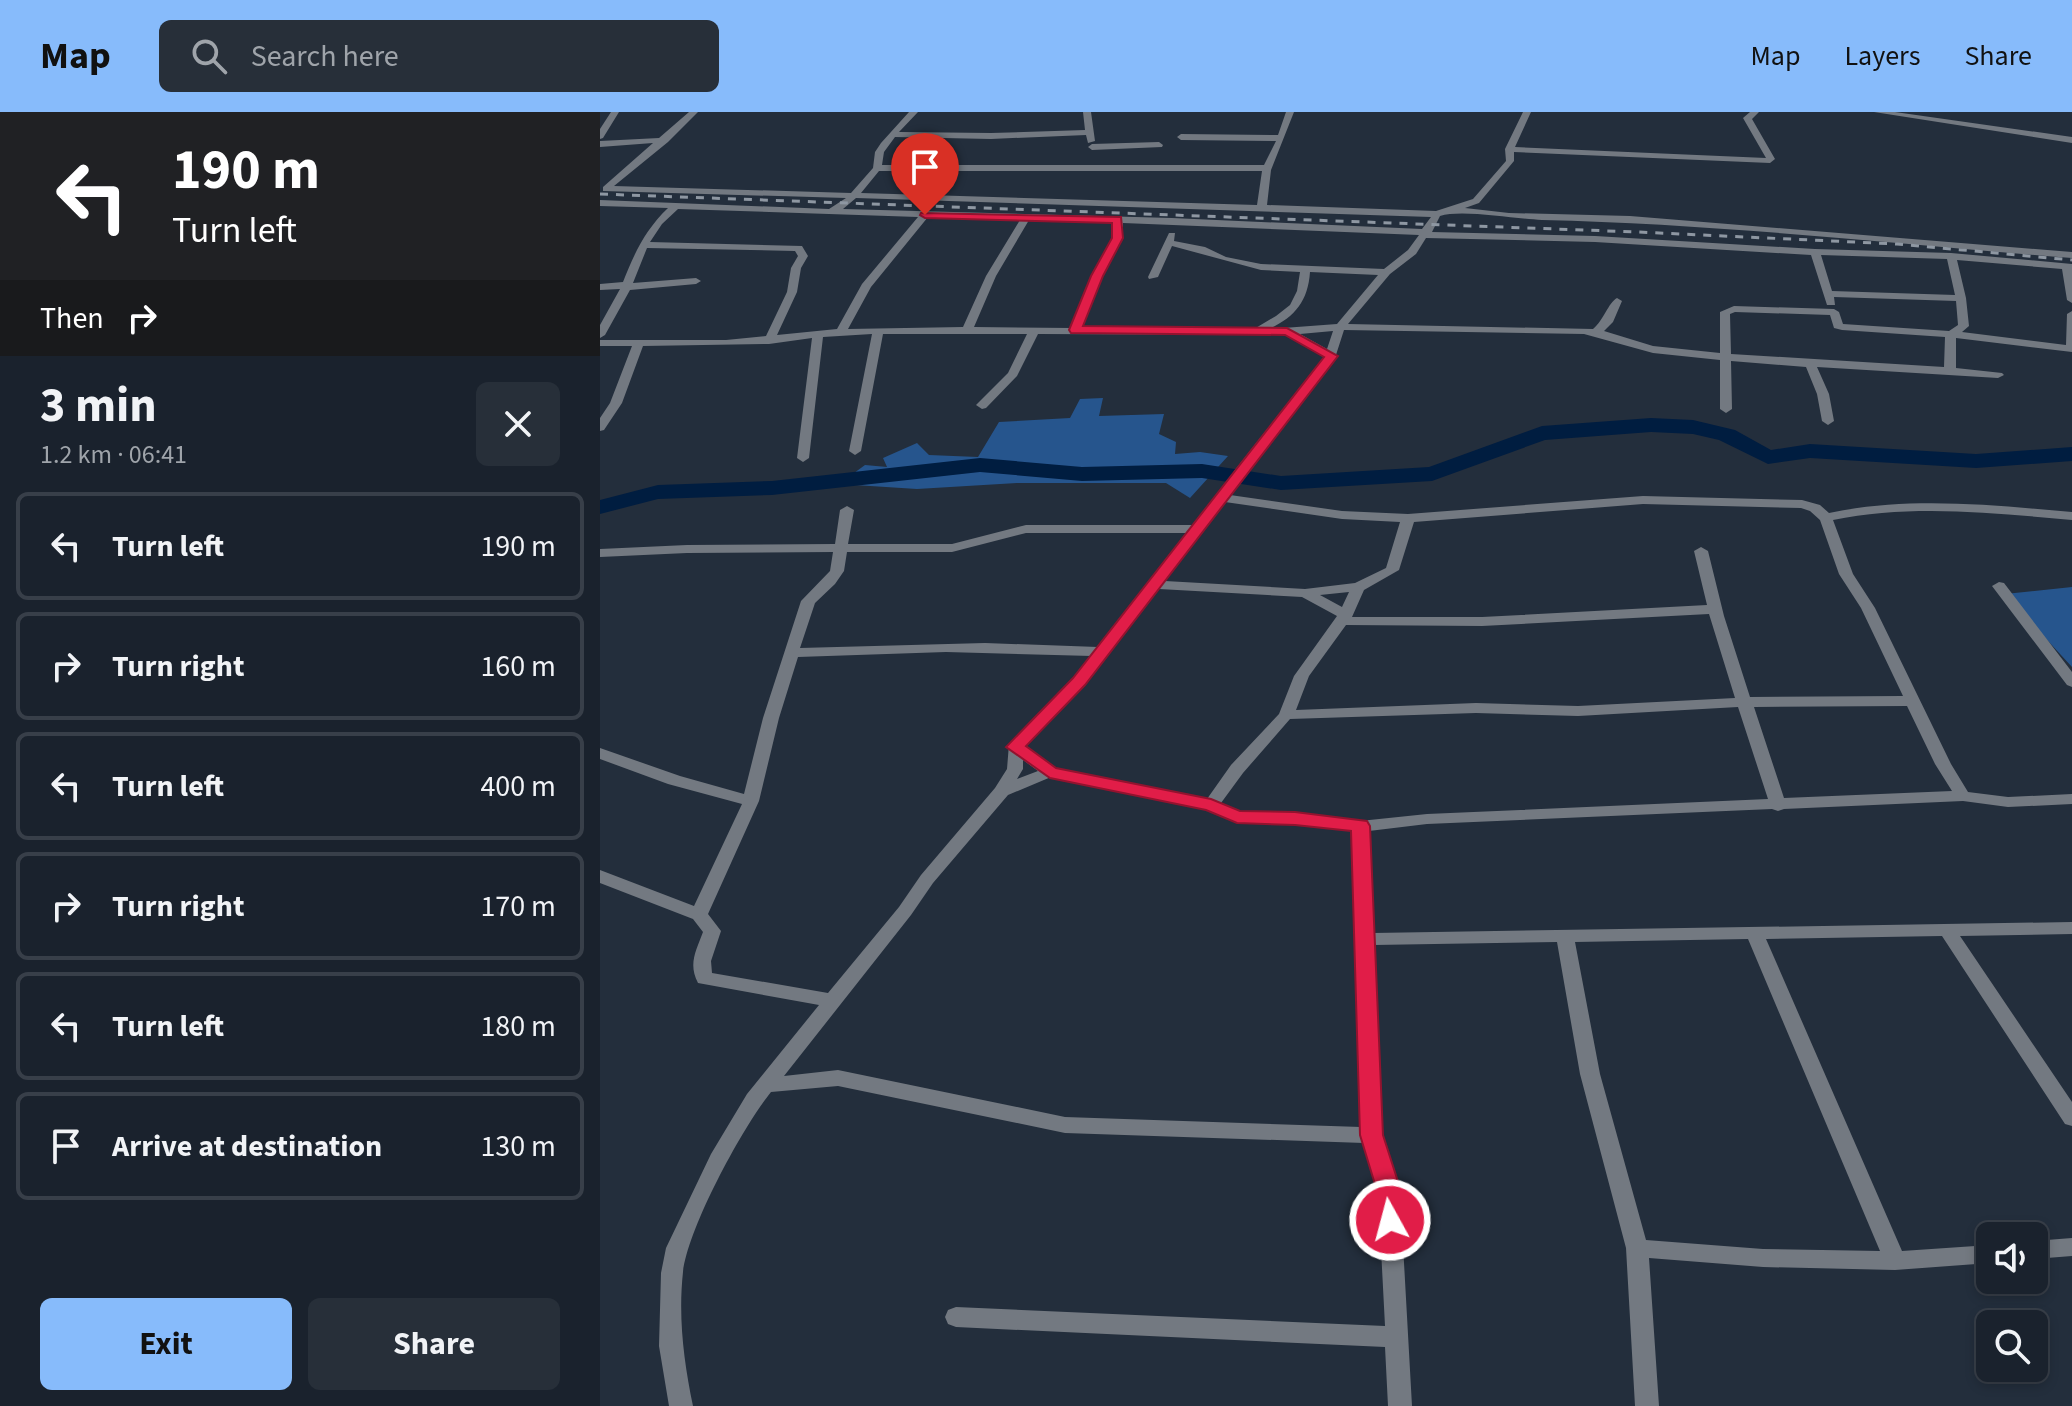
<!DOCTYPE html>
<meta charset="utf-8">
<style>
:root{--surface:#1a222d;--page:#272f39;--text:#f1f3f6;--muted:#9fa4aa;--line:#383f49;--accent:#87bbfb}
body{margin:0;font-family:"Source Sans 3",sans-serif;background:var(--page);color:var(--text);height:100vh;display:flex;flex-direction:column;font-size:30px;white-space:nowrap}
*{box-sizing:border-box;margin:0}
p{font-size:26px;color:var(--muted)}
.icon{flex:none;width:44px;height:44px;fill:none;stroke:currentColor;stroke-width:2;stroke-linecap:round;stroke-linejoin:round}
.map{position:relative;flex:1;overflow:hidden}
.details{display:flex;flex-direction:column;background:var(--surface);width:600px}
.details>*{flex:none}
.hud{background:#202124;color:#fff;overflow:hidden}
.controls{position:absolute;left:1376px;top:1110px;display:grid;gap:16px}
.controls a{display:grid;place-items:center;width:72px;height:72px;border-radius:12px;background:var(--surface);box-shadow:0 4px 12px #0003,0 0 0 2px var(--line);font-size:40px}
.pin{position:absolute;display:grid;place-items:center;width:68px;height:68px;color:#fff;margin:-82px -34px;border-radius:50% 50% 50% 0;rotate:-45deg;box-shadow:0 0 8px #0007}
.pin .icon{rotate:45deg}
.me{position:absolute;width:88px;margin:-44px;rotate:353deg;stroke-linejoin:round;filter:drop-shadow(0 0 6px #0008)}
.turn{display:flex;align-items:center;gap:28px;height:168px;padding:0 40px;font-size:36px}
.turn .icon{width:104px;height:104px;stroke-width:2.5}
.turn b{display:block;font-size:56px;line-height:68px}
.then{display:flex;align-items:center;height:76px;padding:0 40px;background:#0003;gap:16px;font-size:30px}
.round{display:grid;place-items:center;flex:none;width:84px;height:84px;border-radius:12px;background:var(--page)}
.head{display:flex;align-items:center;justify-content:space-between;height:136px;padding:0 40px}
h1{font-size:48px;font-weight:700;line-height:60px}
.primary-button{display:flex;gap:16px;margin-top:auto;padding:16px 40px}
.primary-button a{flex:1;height:92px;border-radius:12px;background:var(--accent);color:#111;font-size:32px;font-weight:700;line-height:92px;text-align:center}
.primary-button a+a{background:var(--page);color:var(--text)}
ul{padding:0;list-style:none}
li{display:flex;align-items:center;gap:24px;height:108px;margin:0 16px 12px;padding:0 24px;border:4px solid var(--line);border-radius:12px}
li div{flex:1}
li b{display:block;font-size:30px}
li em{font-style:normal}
header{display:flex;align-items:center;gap:48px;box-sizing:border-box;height:112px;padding:0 40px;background:var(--accent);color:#111}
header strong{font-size:38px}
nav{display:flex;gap:44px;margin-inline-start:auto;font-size:28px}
.search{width:560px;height:72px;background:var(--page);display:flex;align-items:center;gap:20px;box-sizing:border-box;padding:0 28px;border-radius:12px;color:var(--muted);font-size:30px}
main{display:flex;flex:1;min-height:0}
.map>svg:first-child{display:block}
</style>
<header>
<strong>Map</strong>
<div class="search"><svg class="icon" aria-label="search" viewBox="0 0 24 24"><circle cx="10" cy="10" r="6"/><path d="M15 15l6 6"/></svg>Search here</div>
<nav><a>Map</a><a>Layers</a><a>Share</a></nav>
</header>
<main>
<section class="details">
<div class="hud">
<div class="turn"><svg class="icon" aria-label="left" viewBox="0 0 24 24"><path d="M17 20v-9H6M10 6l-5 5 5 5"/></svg><div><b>190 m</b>Turn left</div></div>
<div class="then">Then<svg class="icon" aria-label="right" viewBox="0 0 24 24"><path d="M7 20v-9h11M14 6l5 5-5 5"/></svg></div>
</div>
<div class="head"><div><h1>3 min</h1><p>1.2 km · 06:41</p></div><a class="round"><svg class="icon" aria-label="close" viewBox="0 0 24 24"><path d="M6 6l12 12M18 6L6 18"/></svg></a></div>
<ul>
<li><svg class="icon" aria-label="left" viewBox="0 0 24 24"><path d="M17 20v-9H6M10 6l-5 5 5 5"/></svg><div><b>Turn left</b></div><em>190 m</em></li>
<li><svg class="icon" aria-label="right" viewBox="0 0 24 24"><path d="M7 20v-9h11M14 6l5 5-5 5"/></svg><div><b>Turn right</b></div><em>160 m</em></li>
<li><svg class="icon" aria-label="left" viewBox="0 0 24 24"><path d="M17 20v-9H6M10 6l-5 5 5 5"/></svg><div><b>Turn left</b></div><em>400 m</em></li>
<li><svg class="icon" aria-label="right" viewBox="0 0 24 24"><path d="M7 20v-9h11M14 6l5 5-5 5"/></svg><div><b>Turn right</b></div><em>170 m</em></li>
<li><svg class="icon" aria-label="left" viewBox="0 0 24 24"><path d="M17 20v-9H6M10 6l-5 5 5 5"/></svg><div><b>Turn left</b></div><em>180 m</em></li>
<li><svg class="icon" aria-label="arrive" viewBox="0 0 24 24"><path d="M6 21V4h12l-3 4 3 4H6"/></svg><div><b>Arrive at destination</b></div><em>130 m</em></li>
</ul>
<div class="primary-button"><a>Exit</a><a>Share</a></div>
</section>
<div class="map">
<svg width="1472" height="1294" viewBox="0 0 1472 1294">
<rect width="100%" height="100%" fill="#232e3c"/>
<path fill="#26558d" d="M503 286 499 304 564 302 559 322 576 330 575 342 600 340 628 344 590 386 566 371H417L317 377 239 372 265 353 287 355 283 346 317 331 329 343 378 345 399 310 470 306 480 287Z
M1472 475V555L1405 482Z"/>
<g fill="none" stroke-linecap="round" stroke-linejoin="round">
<path fill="#001d40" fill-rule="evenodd" d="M1051 306 1093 308 1135 318 1171 338 1210 332 1376 342 1472 335V349L1376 356 1210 346 1168 352 1119 328 1093 322 1051 320 945 328 832 369 681 378 602 366 482 369 380 360 172 383 58 387 0 402V388L58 373 172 369 380 346 482 355 602 352 681 364 829 355 942 314Z"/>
<path fill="#737981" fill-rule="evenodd" d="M11 0H19L3 26 0 27V17Z
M89 0H98L68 30 14 74 251 81 273 56 275 40 281 31 309 0H318L299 20 391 21 485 18 483 0H491L495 29 488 31 486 23 391 27 295 25 284 40 282 53H664L676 29 581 28 577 25 581 22 678 23 686 0H694L671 58 667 93 836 99 873 87 906 49 905 37 923 0H931L915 35 1166 46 1143 6 1150 0H1159L1152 7 1175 47 1170 51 914 40V49L879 91 865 96 909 101 1030 104 1472 140V146C1296 132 1119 112 942 108 915 107 862 97 840 104L832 120 995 124 1215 137 1351 141 1472 152V191L1467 188 1462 157 1357 148 1366 186 1369 214 1362 220 1466 233 1467 202 1472 199V240L1356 226V256L1402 261 1404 263 1398 266 1217 255 1229 282 1234 309 1228 313 1222 309 1217 282 1206 255 1131 249 1132 297 1126 301 1120 297V248L1053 241 984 222 744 218 735 246 630 383 742 399 808 402 1043 384 1202 388 1220 393 1229 401C1309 384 1391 393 1472 400V408C1393 401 1312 392 1233 408L1253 462 1275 496 1351 652 1368 680 1408 685 1472 682V692L1408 695 1363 689 1184 697 1178 699 1172 697 827 712 769 719 773 821 1472 810V822L1360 824 1472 990V1014L1465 1012 1342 824 1166 827 1302 1139 1390 1133V1151L1295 1158 1163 1155 1049 1146 1059 1294H1035L1026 1136 980 962 957 830 774 833 782 1023 800 1079 812 1294H788L785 1235 356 1215 348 1212 345 1205 348 1198 356 1195 785 1214 778 1079 764 1031 465 1021 238 974 171 980C142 1016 88 1116 83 1160 78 1206 84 1250 93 1294H69L59 1234 61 1161 66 1136 111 1042 147 982 219 893 98 871C88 852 96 839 103 820L93 807 0 771V758L94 794 142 692 68 672 0 647V636L80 664 144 682 163 606 201 489 230 459 233 440 87 441 0 445V437L87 433 235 432 240 398 247 394 254 398 248 432H352L426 413H595L635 358 724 245 687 223 438 222 417 264 386 296 382 297 376 293 408 261 427 222H283L261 339 255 343 249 339 272 222 223 225 209 346 203 350 197 346 212 226 169 232 43 234 22 291 4 318 0 319V306L10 291 32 234H0V228H126L166 224 187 180 191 156 198 144 195 139 47 136 33 171 96 166 101 169 96 172 30 178 5 223 0 226V213L20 177 0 178V172L23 170C34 142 45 118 68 96L0 94V88L229 97 246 86 3 79V75L53 31 0 35V29L59 26ZM279 59H662L657 93 261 81ZM256 86 831 105 822 117 572 106 243 97ZM78 97 318 105 262 172 237 217 177 223 197 180 201 156 208 144 202 134 50 130 62 112ZM328 105 420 108 386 164 363 215 248 217 271 175ZM429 108 513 110V126L492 164 472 216 374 215 396 164ZM523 111 819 123 808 138 784 157 661 152 626 145 605 135 574 129 575 121H569L548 165 549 167 558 165 572 134 661 158 700 160 697 179 690 193 676 204 654 217 482 216 502 164 523 126ZM826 126 995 130 1211 143 1227 193H1235L1234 185 1356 189 1358 213 1349 219 1243 212 1239 200 1234 197 1134 194 1120 200V241L1053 234 1004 219 1013 210 1022 189 1017 186C1008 191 1004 208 993 217L748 212 790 162 816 142ZM1221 143 1347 147 1355 183 1232 179ZM710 160 778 163 737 212 669 217C695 205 708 189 710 160ZM1135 200 1230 203 1234 216 1242 218 1345 225 1344 255 1131 242 1130 202ZM733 219 727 237 700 222ZM625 390 742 407 800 410 786 456 755 471 705 477 565 469ZM1043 392 1201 396 1210 399 1220 408 1239 462 1261 496 1303 584 1150 585 1124 504 1108 439 1101 435 1094 439 1107 493 882 505H752L764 478 799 458 814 410ZM426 421H589L498 535 385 531 200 536 215 491 235 472 244 459 247 440H352ZM559 477 702 485 737 504 694 564 679 602 631 653 607 687 455 656 425 634 484 573ZM749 480 742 495 720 483ZM1109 502 1135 586 978 594 876 591 696 598 709 564 746 513 882 514ZM346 540 492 544 474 567 409 632 407 657 395 676 321 763 299 795 228 881 112 861 111 849 121 819 108 802 159 689 179 606 198 545ZM1307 594 1335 652 1352 679 1184 686 1154 595ZM1138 595 1168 687 827 702 760 709 695 702 640 700 621 691 643 661 690 607 876 601 978 604ZM423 648 438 659 417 667 423 657ZM451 665 606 697 637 710 695 712 752 719 761 1015 465 1005 238 958 184 964 311 803 333 771 408 683ZM1148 827 1280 1139 1163 1137 1046 1128 1000 962 975 830Z
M1274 0H1295L1472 25V31Z
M559 30 563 33 562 35 492 38 488 35 492 32Z
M1399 470 1404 471 1472 560V575L1467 573 1392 474Z
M1472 1126V1144L1434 1147V1129Z"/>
<path stroke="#8e97a2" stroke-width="3" stroke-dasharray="8 8" stroke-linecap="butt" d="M0 82 1037 120 1297 132 1472 148"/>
</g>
<path fill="#e11d48" stroke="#92132f" stroke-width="2" d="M321 101 521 105 523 126 503 164 483 214 687 216 738 244 485 573 426 634 456 656 611 687 640 699 695 700 767 709 770 714 783 1023 801 1079 802 1108 799 1115 790 1118 782 1115 778 1108 777 1079 760 1023 751 719 695 713 637 711 606 698 450 666 406 635 473 566 724 245 685 223 471 221 469 218 491 164 512 126V111L325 106 320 103Z"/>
</svg>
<div class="controls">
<a><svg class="icon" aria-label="sound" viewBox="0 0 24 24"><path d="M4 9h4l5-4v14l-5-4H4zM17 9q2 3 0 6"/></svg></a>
<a><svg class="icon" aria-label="search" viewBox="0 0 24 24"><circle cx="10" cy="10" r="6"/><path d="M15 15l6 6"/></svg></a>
</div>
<div class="pin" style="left:325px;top:103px;background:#d93025"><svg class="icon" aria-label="arrive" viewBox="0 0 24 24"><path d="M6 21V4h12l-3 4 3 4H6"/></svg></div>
<svg class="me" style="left:790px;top:1108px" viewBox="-20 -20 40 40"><circle r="17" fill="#e11d48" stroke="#fff" stroke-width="3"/><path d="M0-11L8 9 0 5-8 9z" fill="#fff"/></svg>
</div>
</main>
